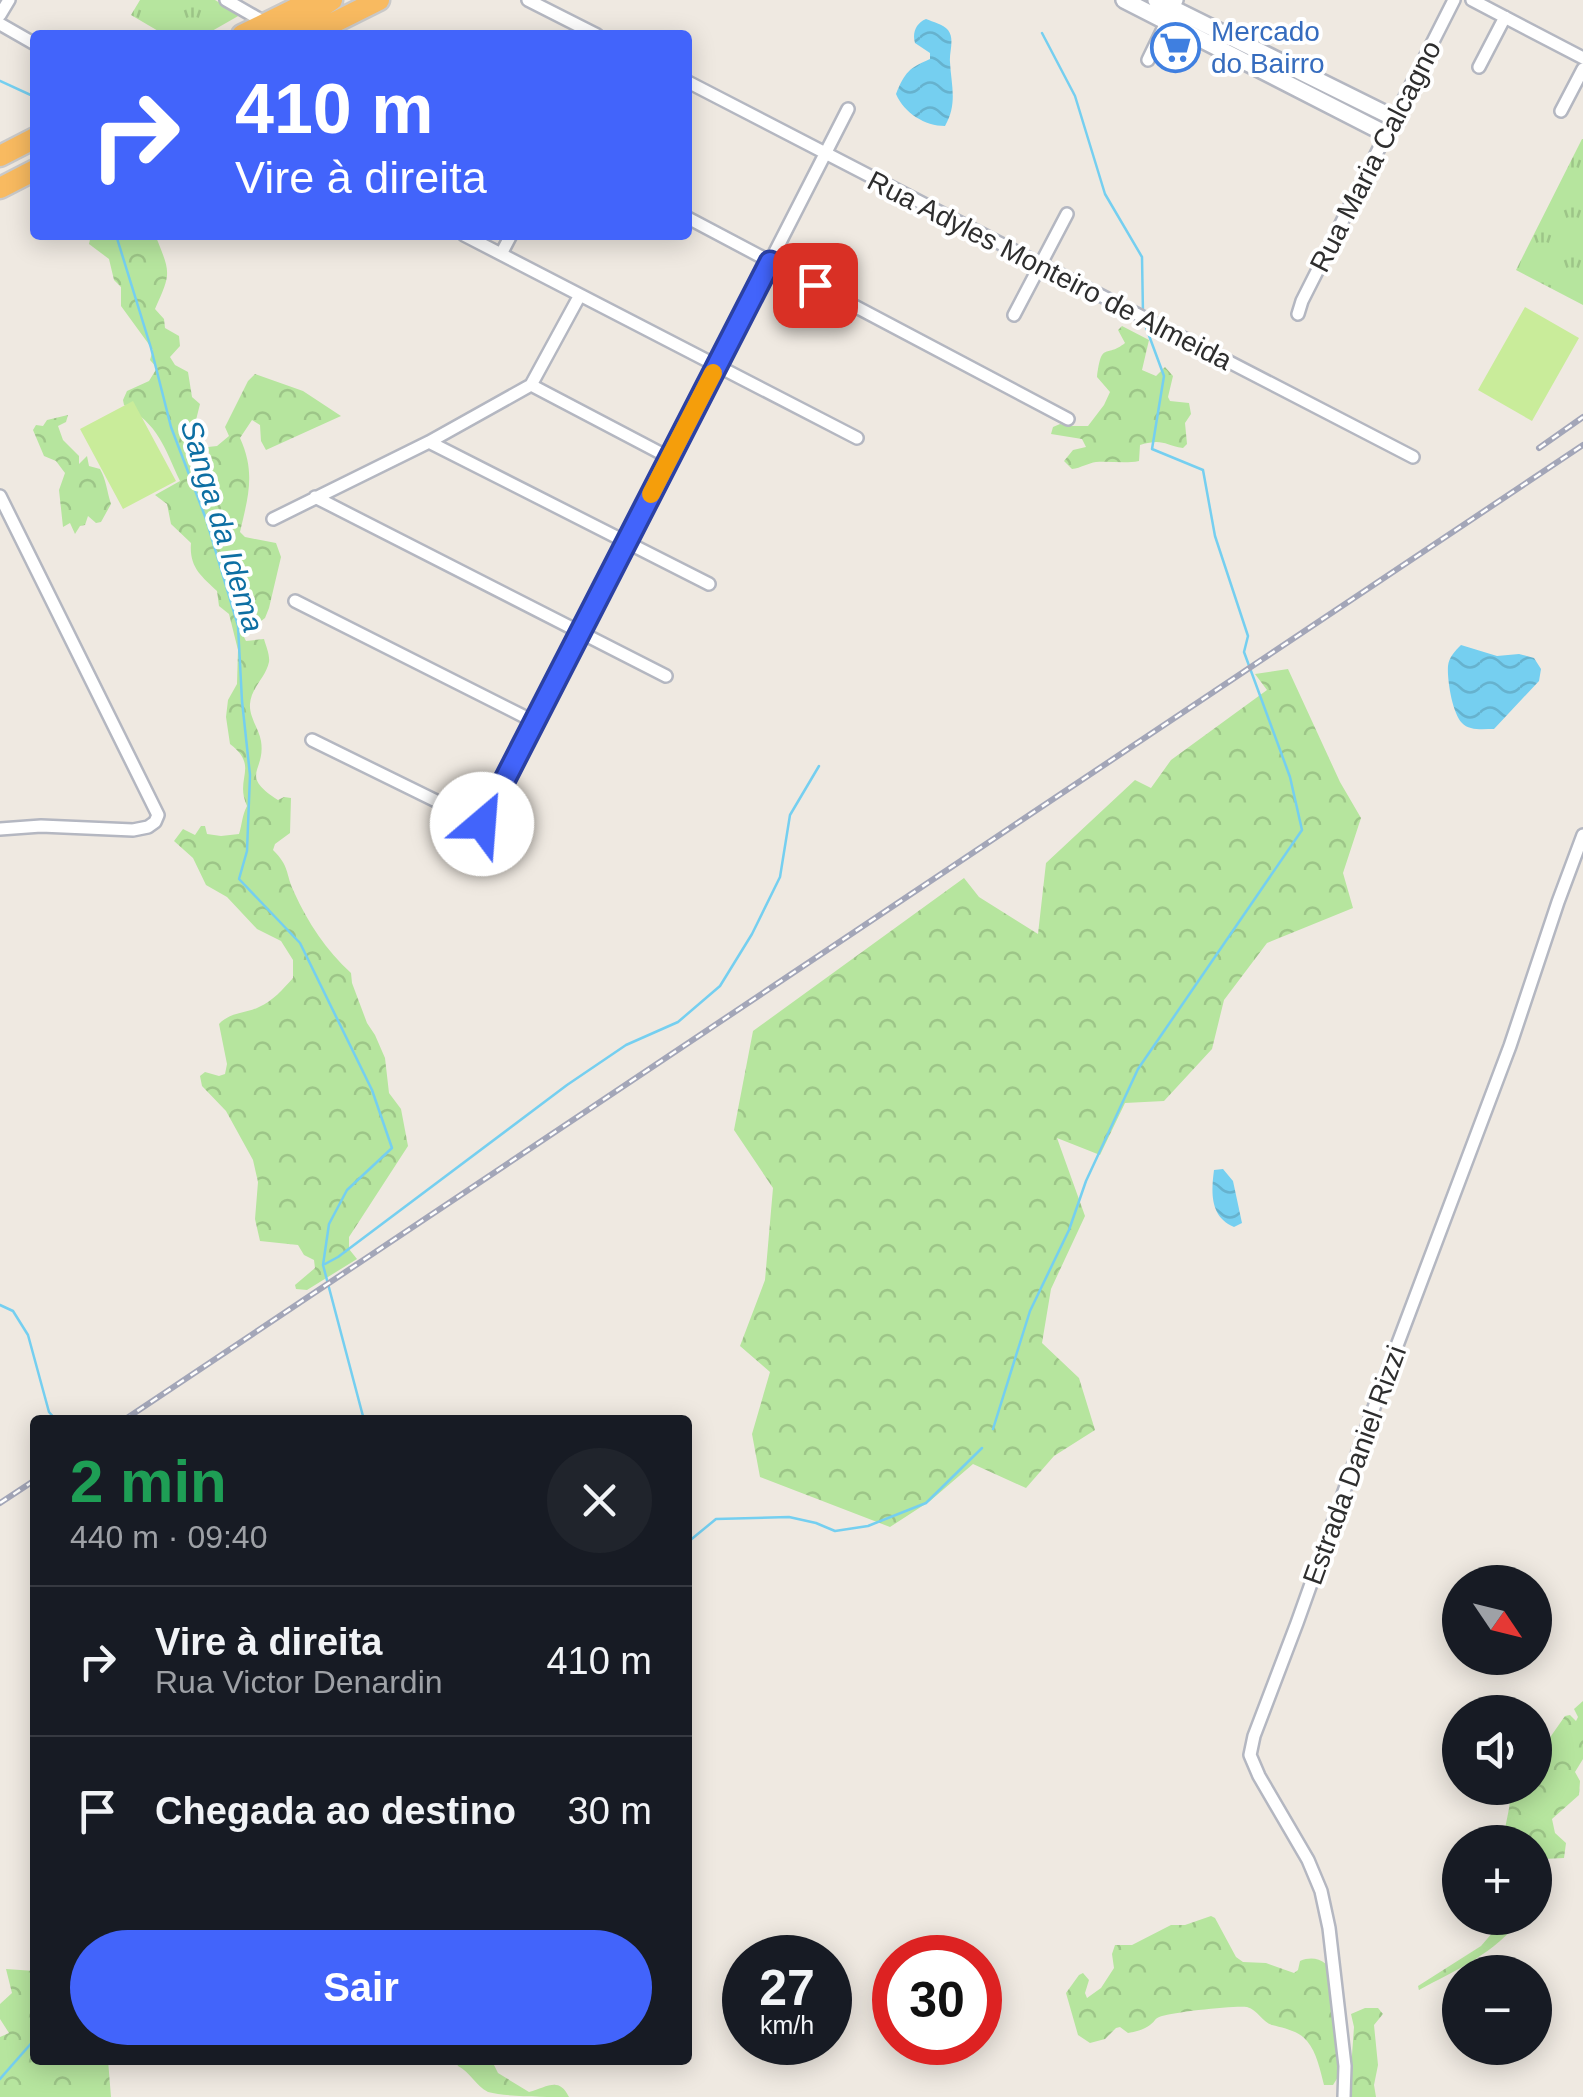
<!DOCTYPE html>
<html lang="pt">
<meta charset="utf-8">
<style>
:root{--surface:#171b24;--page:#20242c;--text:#f1f3f6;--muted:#9ea1a6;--line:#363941;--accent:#4264fb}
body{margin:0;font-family:Arial,sans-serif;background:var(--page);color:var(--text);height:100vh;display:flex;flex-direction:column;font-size:38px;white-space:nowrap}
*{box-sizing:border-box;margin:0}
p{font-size:32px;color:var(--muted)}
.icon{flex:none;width:55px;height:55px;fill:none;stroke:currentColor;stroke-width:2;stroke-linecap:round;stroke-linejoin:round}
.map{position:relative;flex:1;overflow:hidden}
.drawer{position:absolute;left:30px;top:1415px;width:662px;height:650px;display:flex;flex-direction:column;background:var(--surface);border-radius:10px;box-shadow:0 5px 25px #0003}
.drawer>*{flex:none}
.guide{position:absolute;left:30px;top:30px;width:662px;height:210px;border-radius:10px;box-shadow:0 5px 25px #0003;background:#4264fb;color:#fff;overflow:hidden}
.needle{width:65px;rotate:125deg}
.fabs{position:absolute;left:1442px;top:1565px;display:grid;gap:20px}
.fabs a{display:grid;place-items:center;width:110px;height:110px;border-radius:50%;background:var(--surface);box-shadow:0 5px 25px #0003;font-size:50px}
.speed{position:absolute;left:722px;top:1935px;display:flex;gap:20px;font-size:50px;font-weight:700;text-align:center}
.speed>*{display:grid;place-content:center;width:130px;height:130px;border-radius:50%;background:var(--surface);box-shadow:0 5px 25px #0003;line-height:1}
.speed small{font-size:25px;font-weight:400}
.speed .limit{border:15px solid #d22;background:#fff;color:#111}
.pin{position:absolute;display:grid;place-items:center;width:85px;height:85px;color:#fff;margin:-42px;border-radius:20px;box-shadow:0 5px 15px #0006}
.me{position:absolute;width:110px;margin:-55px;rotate:27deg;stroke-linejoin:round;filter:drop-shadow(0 0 8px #0008)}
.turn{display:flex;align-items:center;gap:35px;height:210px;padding:0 40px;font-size:45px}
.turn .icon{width:130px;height:130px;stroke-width:2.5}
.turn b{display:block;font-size:70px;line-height:85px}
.round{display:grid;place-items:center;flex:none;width:105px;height:105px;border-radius:52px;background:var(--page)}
.summary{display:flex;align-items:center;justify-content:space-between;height:170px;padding:0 40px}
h1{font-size:60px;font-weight:700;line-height:75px;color:#1e9e55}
.button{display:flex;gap:20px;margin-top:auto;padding:20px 40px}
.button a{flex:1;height:115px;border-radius:60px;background:var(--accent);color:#fff;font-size:40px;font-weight:700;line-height:115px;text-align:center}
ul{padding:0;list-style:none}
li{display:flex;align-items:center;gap:30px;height:150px;padding:0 40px;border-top:2px solid var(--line)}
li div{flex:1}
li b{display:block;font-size:38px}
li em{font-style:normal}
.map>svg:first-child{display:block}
</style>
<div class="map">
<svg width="1583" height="2097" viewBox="0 0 1583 2097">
<defs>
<pattern id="grass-tufts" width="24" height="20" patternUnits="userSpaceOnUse" patternTransform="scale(2.5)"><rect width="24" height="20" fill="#b6e59e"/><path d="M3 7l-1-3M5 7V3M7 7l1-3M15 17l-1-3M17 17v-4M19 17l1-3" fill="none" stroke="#9dc588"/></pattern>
<pattern id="forest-crowns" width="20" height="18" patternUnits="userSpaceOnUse" patternTransform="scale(2.5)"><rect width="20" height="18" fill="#b6e59e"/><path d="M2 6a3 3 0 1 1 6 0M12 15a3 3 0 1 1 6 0" fill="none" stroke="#9dc588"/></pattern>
<pattern id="water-waves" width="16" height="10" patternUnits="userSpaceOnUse" patternTransform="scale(2.5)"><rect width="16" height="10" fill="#75cff0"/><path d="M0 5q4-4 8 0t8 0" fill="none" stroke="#66b2ce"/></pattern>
</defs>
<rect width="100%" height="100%" fill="#efe9e1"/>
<path fill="url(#grass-tufts)" d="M140 0H215L240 15 205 35H165L131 15Z
M1582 139H1583V305L1516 270Z"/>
<path fill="url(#forest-crowns)" d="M91 235H154L156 237C171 274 171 273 155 309L164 319 165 328 179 336 180 346 170 357 175 365 188 372 192 397 200 404 193 432 196 463 206 465 210 457 208 447 217 446 229 436 225 427 248 381 255 374 303 391 341 416 266 450 261 441 260 425 252 420 240 438C256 473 248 497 240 532L245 537 276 543 281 557 269 608 265 618 243 635 246 641 264 639C266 646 270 655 269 662 266 677 251 688 250 704 249 717 259 729 261 741 266 772 238 774 278 800L284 797 291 798 290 833 275 844 273 850C290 867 285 872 294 892 308 923 326 950 351 973L352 983 367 1023 375 1035 385 1058 389 1093 401 1109 408 1146 349 1237V1249L357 1259 307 1290 296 1289 295 1285 315 1268 314 1260 304 1255 298 1245 260 1241 255 1219 258 1182 253 1160 226 1111 202 1086 200 1076 205 1072 219 1076 225 1074 227 1064 219 1024C230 1012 245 1014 259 1007 273 1001 283 989 293 978V960L281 941 257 929 227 897 206 885 193 858 174 841 183 829 195 835 201 826H205L207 834 221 836 239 834C242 825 242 815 247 806 234 778 260 767 230 744L226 717 228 700 237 684 238 650 229 614 219 606 217 591C201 576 189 567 191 543L171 524 167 504 155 495 180 481C164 447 159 425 124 405L123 400 127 391 149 381 157 368 150 360 153 350 121 306V287L114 280 109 259 89 244Z
M1122 326 1149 340 1142 370 1156 376 1165 367 1173 376 1168 397 1170 401 1189 403 1191 414 1185 423 1187 444 1183 448C1164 445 1163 438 1140 445L1139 461C1125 464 1111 461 1096 462 1088 463 1081 468 1072 469L1064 461 1073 450 1086 447 1082 439 1051 434 1053 427 1060 424 1070 426H1088L1104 405 1110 392 1097 377C1102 340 1105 359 1125 343L1118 330Z
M68 415 66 422 58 426 63 440 79 456V464L87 456 89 466 100 469C106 479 107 492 111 504L101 522 96 523 88 516 85 525 80 526 75 534 70 523 63 527 59 490 65 473 56 461 44 456 33 430 36 425 43 426 47 420Z
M1288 669 1340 782 1361 818 1343 873 1353 908 1267 943 1224 1000 1212 1049 1164 1101 1125 1103 1100 1155 1057 1138 1085 1216 1051 1289 1042 1343 1079 1378 1095 1430 1054 1456 1026 1488 973 1464 930 1501 890 1527 760 1477 752 1434 770 1372 740 1346 765 1280 773 1188 734 1130 753 1031 964 878 979 897 1038 934 1046 863 1135 780 1151 788 1171 760 1267 690 1255 674Z
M1583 1701V1759L1575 1772 1580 1781 1579 1795 1552 1819 1555 1833 1566 1843 1564 1858 1544 1859 1535 1882V1842H1505C1503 1822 1513 1808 1509 1788H1535V1749L1544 1746 1565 1716 1570 1715 1576 1721 1578 1717 1574 1709Z
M1211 1916 1215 1918 1236 1957 1243 1962 1266 1963 1294 1973 1298 1970 1300 1961C1310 1957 1318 1958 1326 1964L1340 2058 1338 2077 1333 2085H1324C1320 2070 1317 2053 1307 2041 1299 2031 1284 2028 1272 2025 1262 2022 1258 2010 1247 2007 1238 2005 1173 2012 1162 2016 1153 2019 1157 2020 1150 2025 1143 2030 1135 2032 1128 2033L1120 2027 1116 2028 1105 2039 1090 2043 1078 2035 1066 1993 1079 1975 1083 1973 1089 1980 1085 1993 1087 1998 1101 1988 1114 1968 1112 1954 1115 1945H1132L1171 1925H1185Z
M1505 1918H1521C1496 1953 1456 1970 1419 1990L1418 1986 1481 1946Z
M6 1969 35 1971V2060H108L111 2097H0V2037L9 2033 0 2019V2004L12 1993Z
M1365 2008H1378L1383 2014 1374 2025 1378 2065 1374 2085 1376 2097H1349L1354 2027 1351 2014Z
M455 2060H487L494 2065 498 2073 529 2092C547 2087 559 2076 569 2097 546 2097 507 2097 488 2092 475 2085 471 2073 458 2066Z"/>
<path fill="#c9ec9a" d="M1525 307 1579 338 1532 421 1478 390Z
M133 401 176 481 123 509 80 429Z"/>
<path fill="url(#water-waves)" d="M926 19C933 22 943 24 948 30 955 39 949 52 950 62 951 84 958 104 945 126 925 126 904 113 896 94 905 72 909 68 930 59V53L915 43C912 33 916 23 926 19Z
M1461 645 1497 656 1519 654 1534 658 1541 669 1539 681 1494 729C1483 729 1469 731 1462 723 1452 712 1447 679 1448 666 1449 657 1455 651 1461 645Z
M1223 1169 1233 1181 1242 1223 1234 1227C1210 1217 1211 1193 1214 1170Z"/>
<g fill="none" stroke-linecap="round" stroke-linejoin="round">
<path stroke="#75cff0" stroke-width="2.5" d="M1042 33 1075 96 1105 194 1142 257 1143 314
M0 81 35 97
M116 235 151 348 171 427 206 519 238 626 242 701 250 775 247 851 239 879 300 943 372 1090 392 1148 347 1190 329 1224 323 1265 364 1420
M325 1264 338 1257 567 1085 626 1045 678 1022 720 986 752 934 780 877 790 815 819 766
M0 1305 13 1311 28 1335 49 1412 56 1420
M993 1429 1030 1311 1069 1230 1086 1181 1138 1069 1302 830 1290 777 1244 652 1248 636 1215 536 1203 470 1152 449 1164 376 1144 322
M688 1542 716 1519 789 1517 816 1523 835 1531 868 1526 926 1503 982 1448
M0 2079 35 2039"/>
<defs>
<path id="minor" d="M226 0 266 23
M528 0 597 35
M1472 0 1583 58
M0 15 9 0
M0 24 35 44
M1148 60 1177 0
M1479 67 1505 17
M688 82 1413 457
M1561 111 1583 69
M688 218 1068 419
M464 235 857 438
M501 254 511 235
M1298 314 1302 301 1454 0
M1014 315 1067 214
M531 385 670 458
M429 442 709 584
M0 496 158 815 155 822 148 827 133 830 41 826 0 829
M315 497 666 676
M273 519 429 442 531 385 580 295
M295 601 535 722
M312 740 483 824 848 109
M1344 2097 1345 2066 1329 1928 1321 1891 1308 1860 1259 1776 1250 1755 1254 1736 1297 1623 1381 1388 1510 1046 1558 902 1583 835"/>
<path id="tertiary" d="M1124 0 1386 134
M1156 0 1394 118"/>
<path id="trunk" d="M242 35 313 0
M279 35 332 0
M309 35 379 0
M0 156 35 138
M0 188 35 170"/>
</defs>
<use href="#minor" stroke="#b4b7c1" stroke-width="16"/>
<use href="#tertiary" stroke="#b4b7c1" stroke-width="20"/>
<use href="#trunk" stroke="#c9c9c9" stroke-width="25"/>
<use href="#minor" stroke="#fff" stroke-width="11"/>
<use href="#tertiary" stroke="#fff" stroke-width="15"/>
<use href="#trunk" stroke="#f8ba60" stroke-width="20"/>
<defs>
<path id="rail" d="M1539 448 1583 417
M124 1420 1583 445
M0 1503 35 1480"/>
</defs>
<use href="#rail" stroke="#a3a6b8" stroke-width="6"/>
<use href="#rail" stroke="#fff" stroke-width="2.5" stroke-dasharray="8" stroke-linecap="butt"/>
</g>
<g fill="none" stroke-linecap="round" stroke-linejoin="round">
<defs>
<path id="route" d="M482 824 770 262 815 285"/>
</defs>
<use href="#route" stroke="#2b41a3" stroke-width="25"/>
<use href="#route" stroke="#4264fb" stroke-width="18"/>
<path stroke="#f59e0b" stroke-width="18" d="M651 494 713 373"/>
</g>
<defs>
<symbol id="supermarket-ring" viewBox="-11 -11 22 22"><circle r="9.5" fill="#fff" stroke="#3f7fe0" stroke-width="1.5"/><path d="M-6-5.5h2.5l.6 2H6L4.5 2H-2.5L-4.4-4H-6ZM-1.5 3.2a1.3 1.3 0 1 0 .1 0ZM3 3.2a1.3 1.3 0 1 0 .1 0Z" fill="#3f7fe0"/></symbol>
</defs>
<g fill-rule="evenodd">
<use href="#supermarket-ring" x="1148" y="20" width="55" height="55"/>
</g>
<g text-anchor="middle" stroke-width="8" stroke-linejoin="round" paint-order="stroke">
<g font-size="28" fill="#366cbe" stroke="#fff" text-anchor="start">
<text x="1211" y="41">Mercado<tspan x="1211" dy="32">do Bairro</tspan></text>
</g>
<g font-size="28" fill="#2e2e2e" stroke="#fff">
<text transform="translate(1375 156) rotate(-63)" y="10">Rua Maria Calcagno</text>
<text transform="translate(1050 270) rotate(27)" y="10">Rua Adyles Monteiro de Almeida</text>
<text transform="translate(1354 1465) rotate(-70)" y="10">Estrada Daniel Rizzi</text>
</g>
<g font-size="30" font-style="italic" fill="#0d6fa3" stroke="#fff">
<text transform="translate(222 526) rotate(73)" y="10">Sanga da Idema</text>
</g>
</g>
</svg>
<div class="fabs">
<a><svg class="needle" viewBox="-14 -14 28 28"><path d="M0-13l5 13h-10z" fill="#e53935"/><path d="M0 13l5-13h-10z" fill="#9ea1a6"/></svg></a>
<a><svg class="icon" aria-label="sound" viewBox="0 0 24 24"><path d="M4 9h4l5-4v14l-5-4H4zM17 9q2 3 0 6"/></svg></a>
<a>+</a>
<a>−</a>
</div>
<div class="speed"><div>27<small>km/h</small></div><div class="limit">30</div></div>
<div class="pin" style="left:815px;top:285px;background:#d93025"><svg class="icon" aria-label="arrive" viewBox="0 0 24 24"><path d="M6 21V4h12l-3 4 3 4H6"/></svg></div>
<svg class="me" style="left:482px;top:824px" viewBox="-20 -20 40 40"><circle r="19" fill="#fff"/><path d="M0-13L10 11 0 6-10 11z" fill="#4264fb"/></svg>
<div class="guide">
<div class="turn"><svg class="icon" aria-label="right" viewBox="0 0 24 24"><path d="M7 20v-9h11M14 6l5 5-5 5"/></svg><div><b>410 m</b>Vire à direita</div></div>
</div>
<section class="drawer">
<div class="summary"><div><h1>2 min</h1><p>440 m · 09:40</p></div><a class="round"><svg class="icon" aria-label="close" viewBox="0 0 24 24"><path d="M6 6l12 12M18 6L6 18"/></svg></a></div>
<ul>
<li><svg class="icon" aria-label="right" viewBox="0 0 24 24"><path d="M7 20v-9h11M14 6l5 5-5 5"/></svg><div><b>Vire à direita</b><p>Rua Victor Denardin</p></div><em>410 m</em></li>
<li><svg class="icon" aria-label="arrive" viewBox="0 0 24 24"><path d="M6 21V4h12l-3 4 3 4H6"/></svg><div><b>Chegada ao destino</b></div><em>30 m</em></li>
</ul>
<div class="button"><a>Sair</a></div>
</section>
</div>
